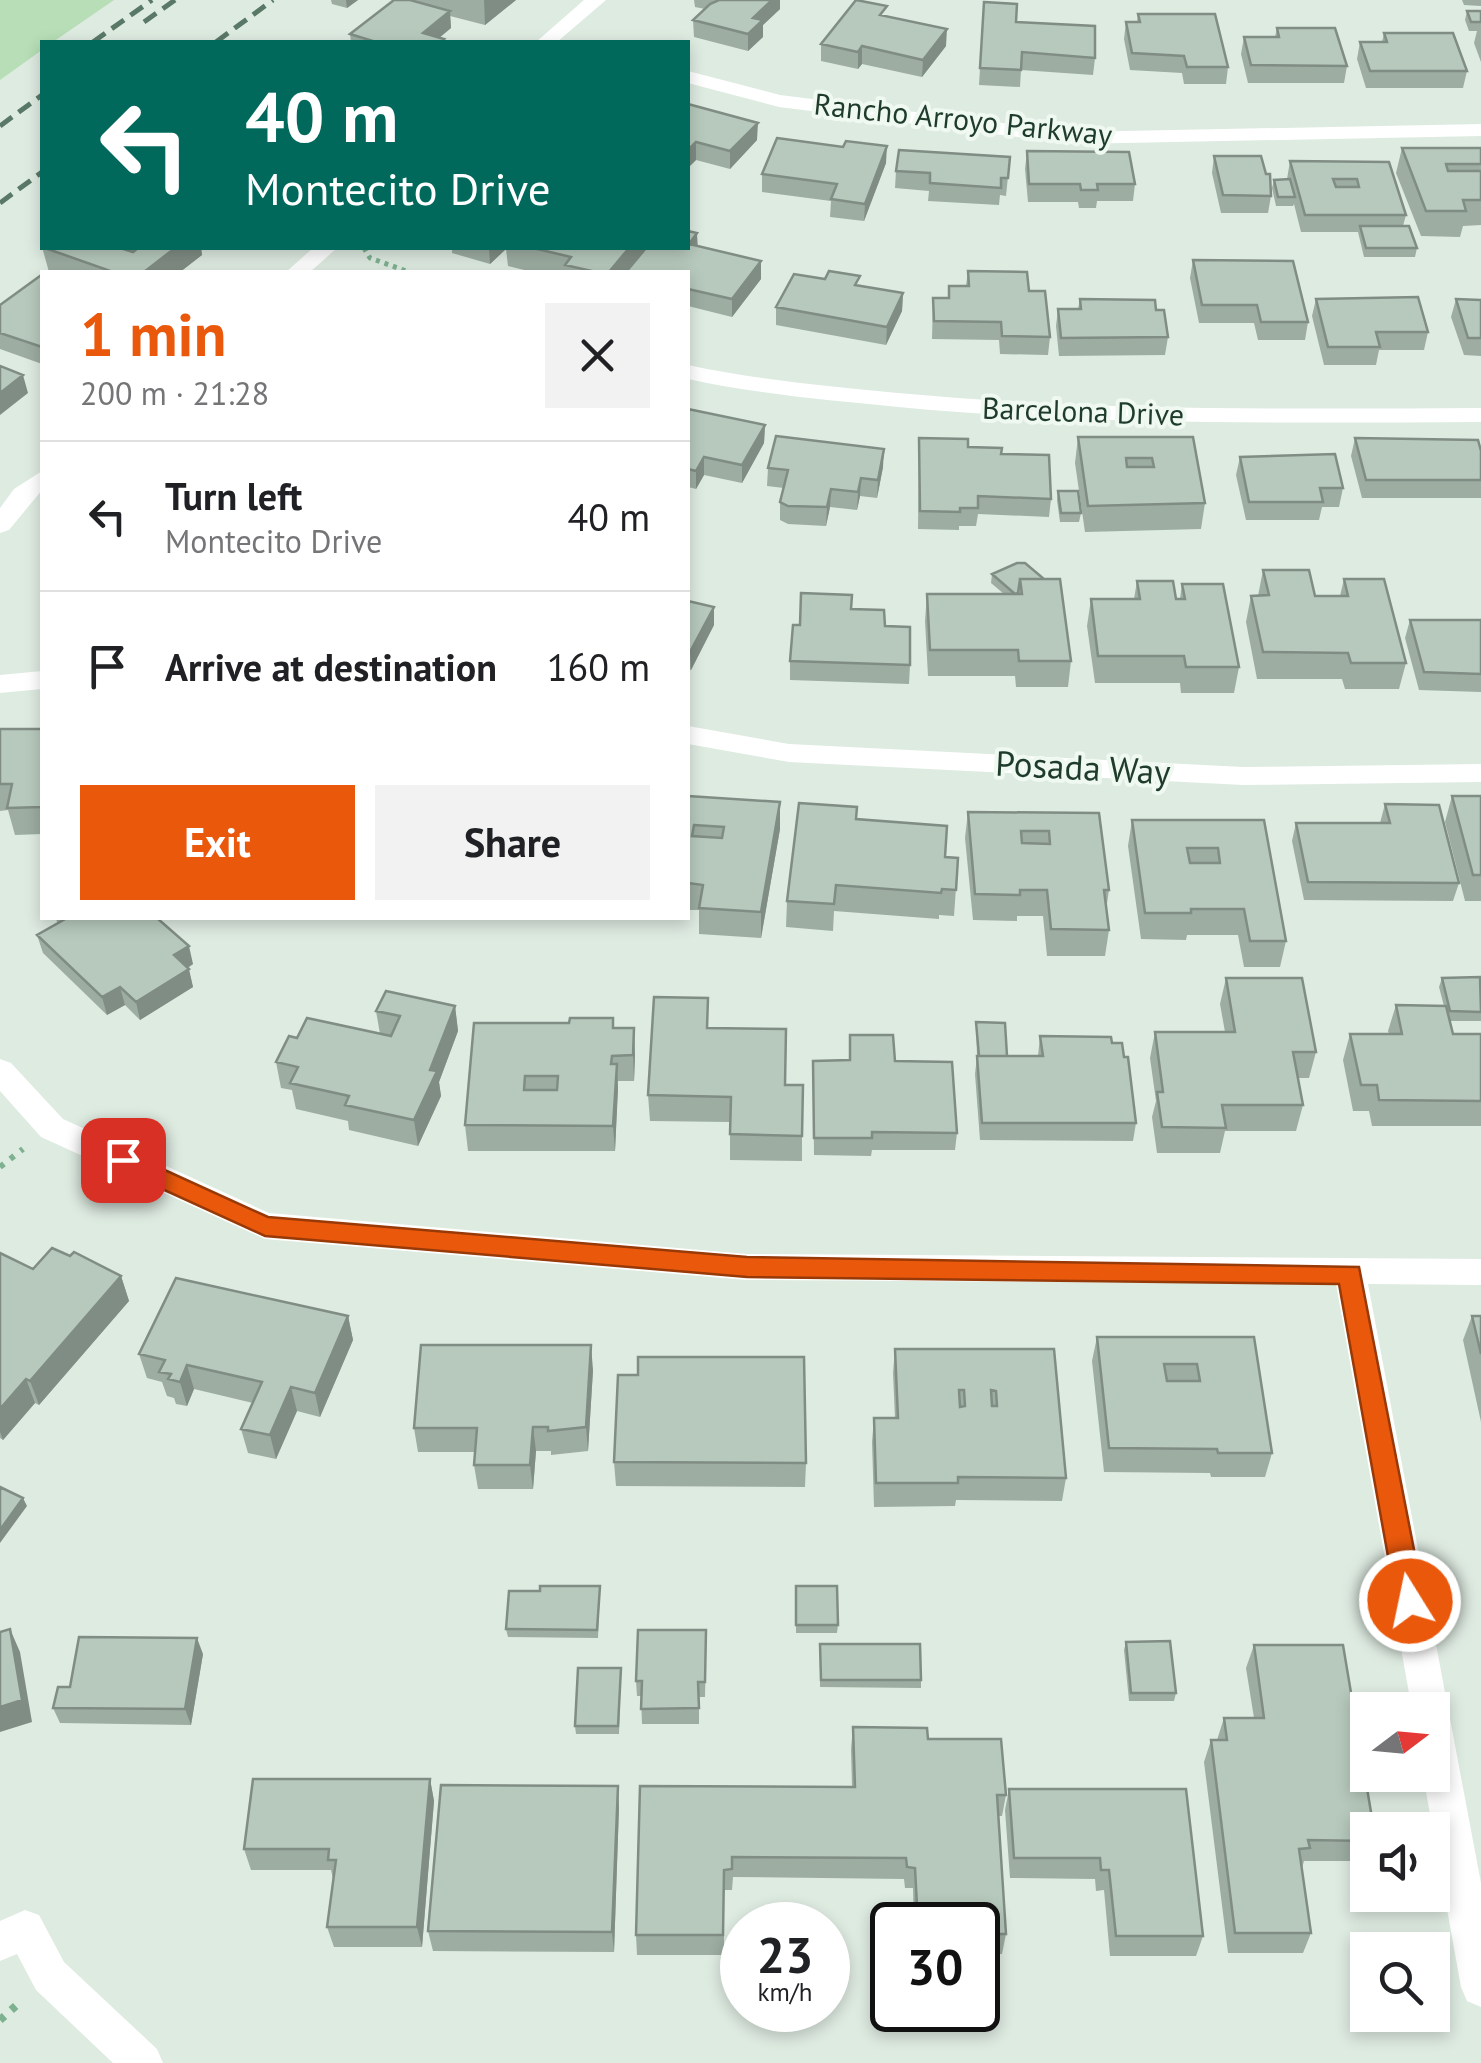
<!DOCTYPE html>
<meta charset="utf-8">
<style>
:root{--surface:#fff;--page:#f2f2f2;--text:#202124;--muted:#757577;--line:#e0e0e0;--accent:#ea580c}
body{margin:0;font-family:"PT Sans",sans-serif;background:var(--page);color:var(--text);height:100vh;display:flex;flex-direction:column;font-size:38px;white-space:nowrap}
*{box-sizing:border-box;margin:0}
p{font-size:32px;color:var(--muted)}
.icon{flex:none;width:55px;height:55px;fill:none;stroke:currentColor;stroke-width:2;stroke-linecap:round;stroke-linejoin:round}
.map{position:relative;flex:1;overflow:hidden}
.details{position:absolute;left:40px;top:270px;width:650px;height:650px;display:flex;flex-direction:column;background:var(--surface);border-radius:0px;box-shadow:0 5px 15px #0003}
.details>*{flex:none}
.hud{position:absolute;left:40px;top:40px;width:650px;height:210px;border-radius:0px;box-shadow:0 5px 15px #0003;background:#00695c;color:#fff;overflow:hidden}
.needle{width:65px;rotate:74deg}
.fabs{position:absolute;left:1350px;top:1692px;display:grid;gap:20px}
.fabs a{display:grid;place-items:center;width:100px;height:100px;border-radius:0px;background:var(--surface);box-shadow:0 5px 15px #0003;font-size:50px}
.speed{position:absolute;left:720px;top:1902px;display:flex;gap:20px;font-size:50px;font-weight:700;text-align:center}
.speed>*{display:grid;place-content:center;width:130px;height:130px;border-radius:50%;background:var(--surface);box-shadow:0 5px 15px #0003;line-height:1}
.speed small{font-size:25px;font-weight:400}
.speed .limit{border:5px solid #111;border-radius:15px;background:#fff;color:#111}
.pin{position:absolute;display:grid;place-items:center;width:85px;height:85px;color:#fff;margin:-42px;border-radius:20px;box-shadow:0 5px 15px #0006}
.me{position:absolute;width:110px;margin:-55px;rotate:350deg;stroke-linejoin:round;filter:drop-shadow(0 0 8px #0008)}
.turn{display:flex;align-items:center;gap:35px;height:210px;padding:0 40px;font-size:45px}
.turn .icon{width:130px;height:130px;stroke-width:2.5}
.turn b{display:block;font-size:70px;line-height:85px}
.round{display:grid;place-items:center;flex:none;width:105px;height:105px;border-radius:0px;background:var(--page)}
.head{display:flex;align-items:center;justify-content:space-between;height:170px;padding:0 40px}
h1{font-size:60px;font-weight:700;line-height:75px;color:var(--accent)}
.action{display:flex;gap:20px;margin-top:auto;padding:20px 40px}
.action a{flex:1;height:115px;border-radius:0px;background:var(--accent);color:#fff;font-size:40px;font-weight:700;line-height:115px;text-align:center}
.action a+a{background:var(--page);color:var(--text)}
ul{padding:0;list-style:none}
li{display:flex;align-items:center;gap:30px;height:150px;padding:0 40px;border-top:2px solid var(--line)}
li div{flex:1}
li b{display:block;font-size:38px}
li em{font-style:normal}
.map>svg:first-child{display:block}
</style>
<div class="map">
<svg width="1481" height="2063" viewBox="0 0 1481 2063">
<rect width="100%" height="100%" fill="#deebe1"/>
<path fill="#b7deb6" d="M0 0H114L53 42H42V50L0 80Z"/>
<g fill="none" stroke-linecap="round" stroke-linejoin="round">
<path stroke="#7db190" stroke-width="5" stroke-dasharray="4 5" stroke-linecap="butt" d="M364 248 370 258 409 272"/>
<path stroke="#7db190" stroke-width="6" stroke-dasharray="5 8" stroke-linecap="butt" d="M0 1167 23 1149"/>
<path stroke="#7db190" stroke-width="8" stroke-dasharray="6 9" stroke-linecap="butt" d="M0 2020 18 2004"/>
<path fill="#fff" fill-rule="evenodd" d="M584 0H606L557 42H536Z
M688 71 780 95 1074 132 1481 124V136L1074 144 779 107 688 83Z
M313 248H337L310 272H286Z
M688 365C757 380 828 386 898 393 1092 411 1287 409 1481 408V422C1286 423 1092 425 898 407 827 400 757 394 688 379Z
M42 471V490L9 530 0 533V508L14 489Z
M42 671V689L0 693V675Z
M688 726 789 744 1243 767 1481 764V782L1243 785 789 762 688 744Z
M0 1059 11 1063 63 1119 269 1213 747 1254 1481 1259V1285L1368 1284 1481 1883V2007L1467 2001 1461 1987 1423 1775H1432V1710H1412L1336 1284 747 1280 265 1239 41 1137 0 1091Z
M25 1910 39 1915 64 1962 157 2049 163 2063H113L36 1990 17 1954 0 1961V1921Z"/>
<path stroke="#597866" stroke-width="5" stroke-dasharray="15 8" stroke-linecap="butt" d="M144 22 175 0
M93 42 152 0
M216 42 273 0
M0 126 42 95
M0 203 42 172"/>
</g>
<path fill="#9dada2" d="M331 0H358L347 8 332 4Z
M393 0H516L485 25 450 16 451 28 439 38 444 42H351L350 34Z
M694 0H780V9L763 25V37L748 51 694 37 693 20 705 9 695 7Z
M1462 0H1481V6L1464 5Z
M984 2 1016 22 1095 58 1093 75 1021 70 1020 87 979 85Z
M1467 11H1481V62L1474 43 1477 31H1469L1465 20Z
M1138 14 1228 67 1226 84H1184L1182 73 1130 70 1124 39 1126 22H1137Z
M1277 28 1347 66 1344 83H1248L1241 54 1244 37H1275Z
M1384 33 1467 71 1463 88H1366L1357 59 1360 42H1382Z
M821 44 946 46 922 77 862 64 858 69 821 61Z
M688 104 757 140 730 169 696 160 688 167Z
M1402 148H1481V225L1463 226 1460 237 1421 236 1396 173Z
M1027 151 1135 184 1133 201H1097L1096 208H1079L1078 202H1028L1025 169Z
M1214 156 1271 196 1268 213H1221L1212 173Z
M1010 157 1006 196 1000 195 999 205 928 201 929 191 895 188 896 171Z
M1290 161 1389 162 1406 215 1403 226 1417 248 1415 257H1364L1358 232H1301L1294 204 1293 206H1276L1272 188 1274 180 1287 179Z
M886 163 864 221 830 217 831 201 762 192V174Z
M698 246 761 279 732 317 688 306V272H532L508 266 506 249 490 264 452 253V248H688Z
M42 247 201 248 202 255 180 272H49Z
M1193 260 1308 322 1305 340H1258L1254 323H1199L1190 278Z
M968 271 1029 291 1050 337 1048 355 1000 354 999 340 932 339 933 298H948L949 286H966Z
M42 277V364L0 349V305Z
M903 293 902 311 886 345 776 325V307Z
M1080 299 1168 337 1165 355 1059 356 1056 326 1058 309H1078Z
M1316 299 1428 332 1424 350H1379L1376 365H1324L1312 316Z
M1456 299 1481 300V356L1464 355 1451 317Z
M688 409 765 425 764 443 742 483 704 475 696 489 688 487Z
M1078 437H1193L1205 503 1201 529 1085 532 1075 463Z
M919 438 1001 454 1051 499 1049 517 978 514 976 526H959V530L918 529Z
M1355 438 1481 451V498H1362L1351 456Z
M1240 457 1343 488 1339 507H1322L1319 520H1246L1236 475Z
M883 467 877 498 860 496 857 510 830 507 826 526 788 524 780 520V502L784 488 767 486 768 468Z
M1058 491 1081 513 1079 522H1060L1057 500Z
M1017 563 1071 661 1068 687H1016L1015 676H928L925 621 927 594H1004L991 583 992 574Z
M1263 570 1315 596H1340L1344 579 1406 663 1399 689H1345L1342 679H1257L1246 622 1251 596H1258Z
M1137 581 1176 599H1180L1182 584 1239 667 1234 693H1181L1180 683H1095L1087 626 1091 599H1134Z
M688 601 714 625 691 670 688 669Z
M851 609 885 626 910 665 909 684 790 680V661L800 625Z
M1410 620H1481V692L1419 690 1405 638Z
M0 729H42V834L15 835 8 810 0 811Z
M688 796 780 829 761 938 699 934V910H688Z
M1452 796H1481V901H1465L1445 822Z
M1385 804 1459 883 1453 901 1304 900 1292 841 1296 823H1380Z
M968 812 1099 813 1109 890 1106 910 1109 930 1105 956H1047L1043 916H1017V921L973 920 965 838Z
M856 819 945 857 958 858 954 916 939 915V919L834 911 833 931 786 927 787 901Z
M1132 820H1264L1286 941 1280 967H1244L1238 935H1187L1186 940 1141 939 1128 846Z
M55 918H157L193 964 188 968 193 987 140 1020 125 1005 107 1015 43 953 37 935 58 923Z
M1226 978 1316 1052 1309 1078H1298L1303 1105 1296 1131H1225L1220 1153H1157L1152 1117 1156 1101 1150 1058 1155 1032H1225L1220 1004Z
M1442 978 1481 982V1021H1450L1453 1034H1481V1126H1372L1369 1111H1353L1343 1060 1350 1034H1389L1388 1031 1396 1005 1444 1006 1439 987Z
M455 1006 458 1031 439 1082 441 1096 418 1146 349 1130 348 1121 296 1109 292 1090 281 1088 276 1062 297 1038 380 1034 376 1011Z
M976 1022 1007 1056H1038L1040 1036 1112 1043 1136 1123 1133 1141 980 1140 975 1074 977 1056Z
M474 1023 614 1028 635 1054 634 1081H618L615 1151H468L465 1125Z
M708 1028 785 1085 802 1136V1161L730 1160V1122L650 1121 648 1095Z
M850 1035 895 1061 957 1133 955 1150H872L871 1156 814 1155 813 1061 849 1060Z
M0 1253 33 1269 70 1256 121 1276 129 1301 39 1405 35 1403 3 1440 0 1438Z
M348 1316 353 1340 320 1417 297 1411 276 1459 248 1453 241 1429 253 1403 194 1389 187 1406 176 1404 174 1398 167 1396 162 1382 147 1378 139 1354Z
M1472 1316H1481V1422L1463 1340Z
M1097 1337H1254L1272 1453 1265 1477H1211L1210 1473 1104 1472 1092 1361Z
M895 1349H1054L1066 1478 1062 1501 956 1500 955 1506 874 1507 872 1442 874 1418H895L893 1373Z
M593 1370 588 1451 551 1455V1451H536L533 1489H478L474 1465 475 1452H418L414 1428Z
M614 1462 806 1463 805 1487 616 1486Z
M600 1586 598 1638 508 1637 506 1629 540 1591Z
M796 1586 838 1625 837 1633H796Z
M1126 1642 1176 1693 1174 1701H1129L1124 1650Z
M820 1644 921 1680V1688L820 1687Z
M706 1645 705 1697H699V1724H642L641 1696H637L636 1681Z
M1254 1645 1368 1830 1366 1861H1304L1302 1868 1311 1933 1303 1953H1228L1204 1762 1211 1740H1217L1224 1718H1254L1246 1668Z
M203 1654 191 1725 60 1723 53 1708 70 1687Z
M621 1668 619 1734H576L575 1726Z
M853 1727 928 1739 1006 1795 1002 1816H998L1006 1934 1002 1954H978V1925H914L913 1888H905L904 1879 733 1877 732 1890H724V1955H637L636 1935 640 1786 852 1787 851 1749Z
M430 1779 434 1801 422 1947H334L327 1927 333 1879 331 1870H251L244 1849Z
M1009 1789 1203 1936 1196 1956H1110L1104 1890 1096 1891 1095 1879 1010 1878 1005 1810Z
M619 1807 614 1952 433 1951 428 1931Z"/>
<path fill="#808d84" d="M346 0H358L347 8Z
M484 0H516L485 25Z
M772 0H780V9L763 25V37L748 51V34L753 18Z
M450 11 451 28 434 42 423 33Z
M947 29 946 46 922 77 923 60Z
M862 46V64L858 69V52Z
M758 123 757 140 730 169V151Z
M696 142V160L689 167 688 150Z
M887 146 886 163 864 221 865 204Z
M697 233 698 251 689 244Z
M175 248H201L202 255 180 272H144Z
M489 248H506V249L490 264Z
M629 248H651L631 272H609Z
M761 261V279L732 317V299Z
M903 293 902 311 886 345 887 327Z
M23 375 28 393 0 415V393Z
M765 425 764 443 742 483V465Z
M884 449 883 467 877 498 878 480Z
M704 457V475L696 489V471Z
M861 478 860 496 857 510 858 492Z
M831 489 830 507 826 526 827 507Z
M714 607V625L691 670 690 652Z
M780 802V829L761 938V912Z
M189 946 193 964 179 973 174 955Z
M189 969 193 987 140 1020 136 1002Z
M120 987 125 1005 107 1015 102 997Z
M455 1006 458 1031 439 1082 441 1096 418 1146 414 1120 430 1070Z
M634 1028 635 1054 634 1081 633 1055Z
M617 1064 618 1090 615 1151 613 1126Z
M121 1276 129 1301 39 1405 30 1381Z
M348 1316 353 1340 320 1417 315 1393Z
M591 1345 593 1370 588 1451 586 1427Z
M187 1365 194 1389 187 1406 180 1382Z
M26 1379 35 1403 3 1440 0 1432V1409Z
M291 1387 297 1411 276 1459 270 1435Z
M533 1427 536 1451 533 1489 530 1465Z
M23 1498 27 1506 0 1543V1530Z
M10 1629 20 1652 32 1722 0 1732V1707Z
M197 1638 203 1654 191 1725 185 1709Z
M430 1779 434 1801 422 1947 417 1927Z
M618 1786 619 1807 614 1952 612 1932Z"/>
<path fill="#b7c9bc" stroke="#808d84" stroke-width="2.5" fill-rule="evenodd" d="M394 0H410L450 11 423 33 444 39 440 42H376L350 34Z
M719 0H772L753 18 763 20 748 34 693 20 710 4Z
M856 0 887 6 880 15 947 29 923 60 862 46 858 52 821 44Z
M984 2 1017 4 1016 22 1095 26V58L1022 52 1021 70 980 68Z
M1467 11H1481V22H1471Z
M1138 14H1215L1228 67H1187L1184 56 1132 53 1126 22H1140Z
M1277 28H1335L1347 66 1251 65 1244 37H1279Z
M1384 33H1453L1467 71H1370L1360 42H1387Z
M688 104 758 123 730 151 696 142 688 150Z
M777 138 843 147 846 141 887 146 865 204 831 199 837 184 762 174Z
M1402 148H1481V164H1446L1448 171H1481V200H1463L1466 211H1426Z
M899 150 1010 157 1008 178H1001V188L930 183V173L896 171Z
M1027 151 1129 152 1135 184H1097L1098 190H1081L1080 184H1029Z
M1214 156H1261L1266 174H1270L1271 196 1223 195Z
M1290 161 1389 162 1406 215H1305ZM1333 179H1357L1359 187H1336Z
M1290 179 1295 197H1278L1274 180Z
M1360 226H1409L1417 248H1366Z
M688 231 697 233 689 244 761 261 732 299 688 289V272H626L646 248H688Z
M45 248H124L123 249 133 252 138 248H175L144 272H113Z
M533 248H629L609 272H596L565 265 571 257Z
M1193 260 1293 261 1308 322H1261L1257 305H1202Z
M829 271 860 276 855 285 903 293 887 327 776 307 794 274 825 279Z
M968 271 1027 272 1029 291H1045L1050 337 1002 336 1001 322 934 321 933 298H949V286H969Z
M40 276 42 277V347L0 333V305Z
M1418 297 1428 332H1376L1380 347H1328L1316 299Z
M1080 299 1155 300 1156 310H1164L1168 337 1061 338 1058 309H1081Z
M1456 299 1481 300V338H1468Z
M0 366 23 375 0 393Z
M688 409 765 425 742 465 704 457 696 471 688 469Z
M776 436 884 449 878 480 861 478 858 492 831 489 827 507 788 506 780 502 788 470 768 468Z
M1078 437H1193L1205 503 1088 506ZM1126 458H1152L1154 467H1127Z
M919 438 968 439V447L1002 448 1001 454 1049 455 1051 499 978 496V508H960V512L920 511Z
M1355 438 1478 440 1481 451V480H1366Z
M1335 454 1343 488H1320L1323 502H1249L1240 457Z
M1058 491H1078L1081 513H1061Z
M1017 563H1025L1044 579H1020L1018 593 1015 594 992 574Z
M1263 570H1309L1315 596H1348L1344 579H1384L1406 663H1351L1348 653 1263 652 1251 596 1269 595Z
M1020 579H1060L1071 661H1019L1018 650H930L927 594H1022Z
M1137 581H1173L1176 599H1185L1182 584H1223L1239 667H1186L1184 656H1098L1091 599H1140Z
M801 593 852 595 851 609 884 610 885 626 910 627V665L790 661 793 625H800Z
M688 601 714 607 690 652 688 651Z
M1410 620H1481V674L1424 672Z
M0 729H42V807L7 808 12 784H0Z
M688 796 780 802 761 912 699 908 703 885 688 883ZM694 825 724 827 722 838 692 836Z
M1452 796H1481V875H1473Z
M799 803 857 807 856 819 947 826 945 857 958 858 956 890 942 889 941 893 836 885 834 904 787 901Z
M1385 804 1439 805 1459 883 1308 882 1296 823H1390Z
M968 812 1099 813 1109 890H1104L1109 930 1051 929 1047 890H1020V895L975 894ZM1021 831H1049L1050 844 1022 843Z
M1132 820H1264L1286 941H1250L1244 909H1191V913H1145ZM1187 848H1218L1220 863H1190Z
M67 918H157L189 946 174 955 189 969 136 1002 120 987 102 997 37 935Z
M1480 977 1481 1012 1450 1011 1442 978Z
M1226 978H1302L1316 1052H1293L1303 1105H1222L1226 1128 1162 1127 1157 1092H1163L1155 1032H1235Z
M386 991 455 1006 430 1070 437 1071 414 1120 345 1105 349 1096 290 1083 298 1067 276 1062 289 1036 297 1038 307 1018 391 1036 400 1016 376 1011Z
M654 997 708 998 707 1028 786 1029 785 1085H803L802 1136 730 1134 731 1097 648 1095Z
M1396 1005 1446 1006 1453 1034H1481V1101L1379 1100 1377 1085H1361L1350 1034H1402Z
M570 1018H613V1028H634L633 1055 612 1056 611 1064H617L613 1126 465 1125 474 1023H569ZM525 1076H558L557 1090H524Z
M976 1022 1005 1023 1007 1056H979Z
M850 1035H893L895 1061 952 1062 957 1133 872 1132V1138H814L813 1061 850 1060Z
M1040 1036 1111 1037 1112 1043H1122L1124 1057H1128L1136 1123H982L977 1056H1043Z
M52 1248 70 1256 74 1252 121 1276 30 1381 26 1379 0 1409V1253L33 1269Z
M176 1278 348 1316 315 1393 291 1387 270 1435 241 1429 262 1382 187 1365 180 1382 168 1379 171 1374 159 1372 165 1360 139 1354Z
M1472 1316H1481V1354Z
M1097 1337H1254L1272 1453H1218L1217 1449 1109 1448ZM1164 1364H1197L1200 1381H1167Z
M421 1345H591L586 1427 548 1431V1427H533L530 1465H474L477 1428H414Z
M895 1349H1054L1066 1478 958 1477V1483H876L874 1418H898ZM959 1390H964L965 1406 960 1407ZM991 1390 996 1391 997 1406H992Z
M638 1357H804L806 1463 614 1462 618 1375H638Z
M0 1487 23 1498 0 1530Z
M540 1586H600L597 1630 506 1629 509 1591H540Z
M796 1586H837L838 1625H796Z
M10 1629 22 1700 0 1707V1632Z
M638 1630H706L705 1682H698L699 1708 641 1709 642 1681H636Z
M79 1637 197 1638 185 1709 53 1708 58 1687H70Z
M1170 1641 1176 1693H1131L1126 1642Z
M820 1644H920L921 1680H821Z
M1254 1645H1343L1374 1830H1368V1841L1308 1840 1310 1848 1299 1849 1311 1933H1235L1211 1740H1227L1224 1718H1264Z
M578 1668H621L618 1726H575Z
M853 1727 927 1728 928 1739H1001L1006 1795H997L1006 1934H978V1925H918L915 1868 907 1867 906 1858 732 1857V1869L724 1870 723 1935H636L640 1786 855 1787Z
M253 1779H430L417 1927H327L336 1860H328L329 1849H244Z
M441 1785 618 1786 612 1932 428 1931Z
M1009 1789H1186L1203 1936H1116L1109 1870H1101L1100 1858H1014Z"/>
<path fill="#ea580c" stroke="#983908" stroke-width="2.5" d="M123 1151 268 1217 747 1257 1359 1267 1424 1601 1420 1610 1410 1613 1400 1610 1396 1601 1339 1284 747 1277 265 1236 114 1167 111 1160 114 1154Z"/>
<g text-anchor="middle" stroke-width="8" stroke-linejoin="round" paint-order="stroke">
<g font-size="30" fill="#1f3c2b" stroke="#eff8f1">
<text transform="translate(963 120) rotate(6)" y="10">Rancho Arroyo Parkway</text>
<text transform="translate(1083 412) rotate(2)" y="10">Barcelona Drive</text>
</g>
<g font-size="35" fill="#1f3c2b" stroke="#eff8f1">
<text transform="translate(1083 768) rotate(3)" y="12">Posada Way</text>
</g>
</g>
</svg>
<div class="fabs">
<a><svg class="needle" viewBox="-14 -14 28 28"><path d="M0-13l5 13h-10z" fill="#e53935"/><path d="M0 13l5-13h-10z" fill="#757577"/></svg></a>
<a><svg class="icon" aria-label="sound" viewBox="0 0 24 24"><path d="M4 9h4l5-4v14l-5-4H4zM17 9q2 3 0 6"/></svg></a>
<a><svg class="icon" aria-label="search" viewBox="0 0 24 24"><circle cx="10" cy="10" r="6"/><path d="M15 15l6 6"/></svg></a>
</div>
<div class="speed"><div>23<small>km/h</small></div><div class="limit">30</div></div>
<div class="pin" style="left:123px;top:1160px;background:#d93025"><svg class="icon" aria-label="arrive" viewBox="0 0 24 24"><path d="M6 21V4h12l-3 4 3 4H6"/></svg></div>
<svg class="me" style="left:1410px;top:1601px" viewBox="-20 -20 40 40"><circle r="17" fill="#ea580c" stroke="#fff" stroke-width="3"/><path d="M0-11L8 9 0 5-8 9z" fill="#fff"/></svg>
<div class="hud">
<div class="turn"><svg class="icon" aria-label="left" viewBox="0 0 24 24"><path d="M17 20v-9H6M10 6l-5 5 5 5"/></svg><div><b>40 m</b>Montecito Drive</div></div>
</div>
<section class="details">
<div class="head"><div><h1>1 min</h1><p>200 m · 21:28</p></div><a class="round"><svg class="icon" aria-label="close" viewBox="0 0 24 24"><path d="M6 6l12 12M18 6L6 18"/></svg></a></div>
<ul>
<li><svg class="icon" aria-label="left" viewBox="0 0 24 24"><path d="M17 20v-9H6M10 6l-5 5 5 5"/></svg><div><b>Turn left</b><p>Montecito Drive</p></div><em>40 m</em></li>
<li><svg class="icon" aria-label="arrive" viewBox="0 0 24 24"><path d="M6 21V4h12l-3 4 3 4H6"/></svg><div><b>Arrive at destination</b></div><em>160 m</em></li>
</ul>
<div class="action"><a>Exit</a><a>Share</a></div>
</section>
</div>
